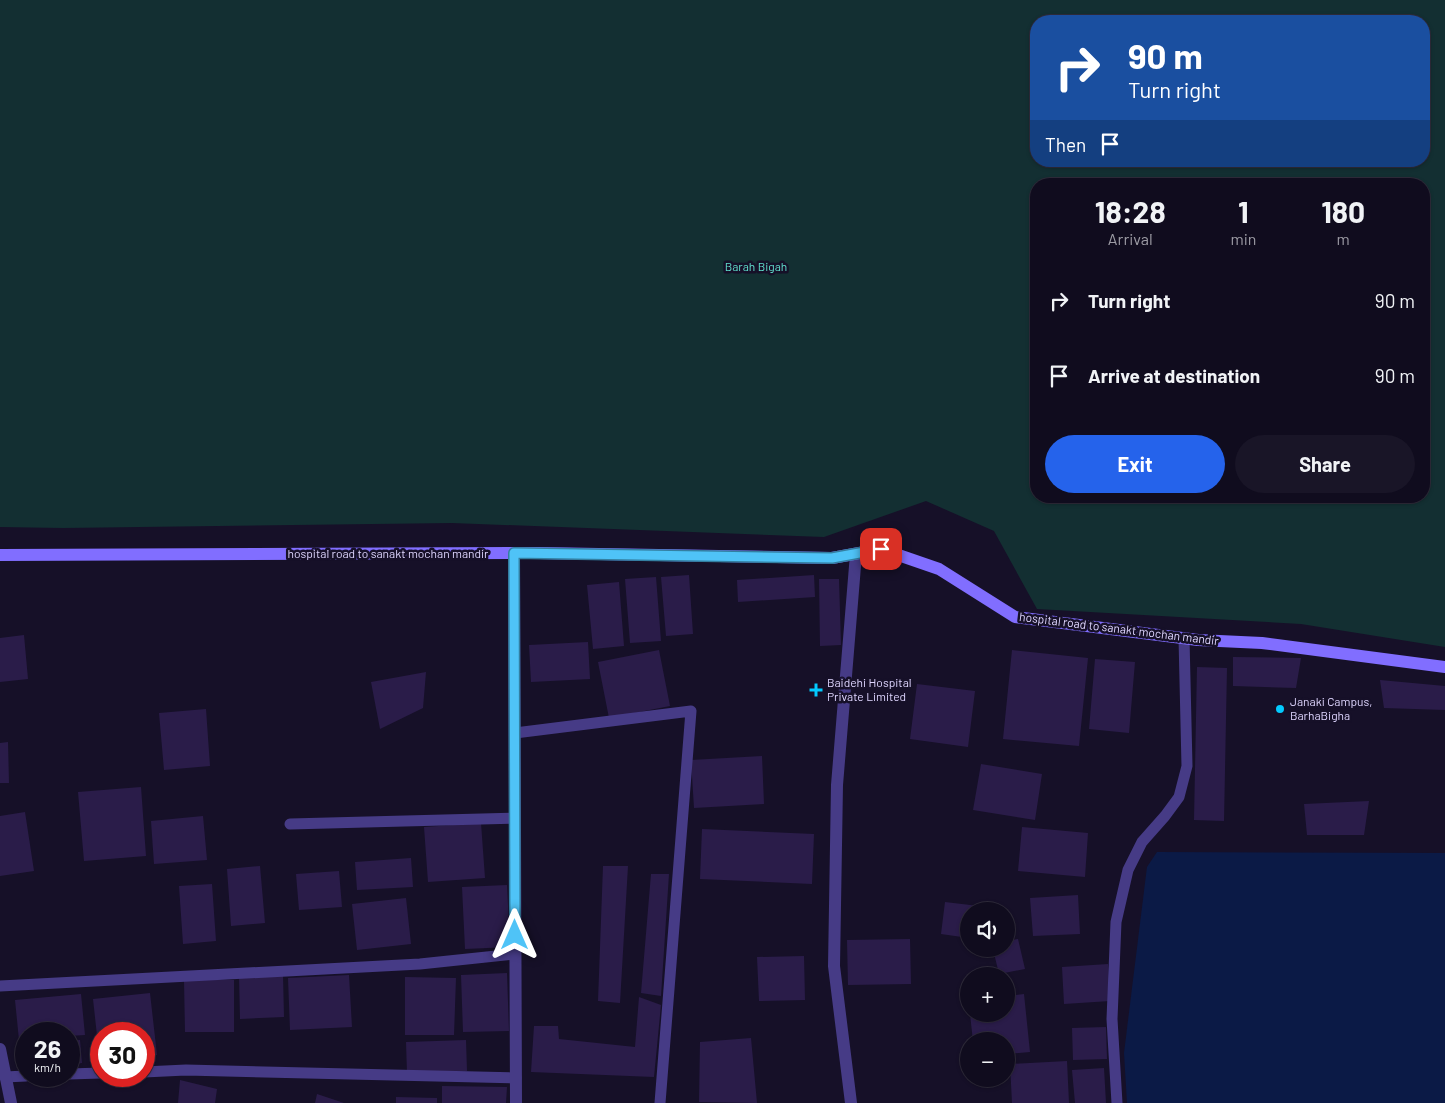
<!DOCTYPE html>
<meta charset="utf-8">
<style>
:root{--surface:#100c1e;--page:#191527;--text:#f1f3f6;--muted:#9c9ba4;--line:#302c3c;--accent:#2563eb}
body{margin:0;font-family:Barlow,sans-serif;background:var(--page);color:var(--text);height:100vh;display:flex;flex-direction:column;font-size:19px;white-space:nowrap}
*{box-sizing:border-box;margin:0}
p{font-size:16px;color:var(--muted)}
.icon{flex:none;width:28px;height:28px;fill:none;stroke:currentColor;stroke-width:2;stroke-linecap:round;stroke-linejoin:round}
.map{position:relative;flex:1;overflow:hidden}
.sheet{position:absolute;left:1030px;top:178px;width:400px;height:325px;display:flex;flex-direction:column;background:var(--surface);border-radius:20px;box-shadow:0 1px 4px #0004,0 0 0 1px var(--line)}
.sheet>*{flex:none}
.guide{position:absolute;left:1030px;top:15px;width:400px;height:152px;border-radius:20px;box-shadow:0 1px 4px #0004,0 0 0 1px var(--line);background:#1a4fa0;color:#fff;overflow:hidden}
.controls{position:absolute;left:960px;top:902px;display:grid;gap:10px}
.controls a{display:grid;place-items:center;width:55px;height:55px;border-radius:50%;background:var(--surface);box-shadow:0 1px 4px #0004,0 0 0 1px var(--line);font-size:25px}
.speed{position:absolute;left:15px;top:1022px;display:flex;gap:10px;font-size:25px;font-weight:700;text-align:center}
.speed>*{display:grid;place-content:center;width:65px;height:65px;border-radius:50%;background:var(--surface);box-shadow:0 1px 4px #0004,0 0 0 1px var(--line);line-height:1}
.speed small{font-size:12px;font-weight:400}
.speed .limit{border:8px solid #d22;background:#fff;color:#111}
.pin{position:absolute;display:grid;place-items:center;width:42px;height:42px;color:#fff;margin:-21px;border-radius:10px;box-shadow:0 2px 8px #0006}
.me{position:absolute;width:55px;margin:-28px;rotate:0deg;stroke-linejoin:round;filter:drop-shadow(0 0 4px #0008)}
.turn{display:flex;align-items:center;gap:18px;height:105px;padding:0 15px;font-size:22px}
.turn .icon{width:65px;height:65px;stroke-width:2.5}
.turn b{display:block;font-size:35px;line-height:42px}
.then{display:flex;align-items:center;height:48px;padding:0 15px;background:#0003;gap:10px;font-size:19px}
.eta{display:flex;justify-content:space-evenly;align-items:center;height:85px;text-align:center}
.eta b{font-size:30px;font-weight:700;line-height:35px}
.button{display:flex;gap:10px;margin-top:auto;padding:10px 15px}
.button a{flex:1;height:58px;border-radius:30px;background:var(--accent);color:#fff;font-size:20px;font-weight:700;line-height:58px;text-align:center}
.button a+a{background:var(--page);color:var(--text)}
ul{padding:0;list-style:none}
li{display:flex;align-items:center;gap:15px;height:75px;padding:0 15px}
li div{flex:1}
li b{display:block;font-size:19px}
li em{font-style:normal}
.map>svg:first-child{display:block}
</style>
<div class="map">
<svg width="1445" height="1103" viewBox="0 0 1445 1103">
<rect width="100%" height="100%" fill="#161028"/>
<path fill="#132f32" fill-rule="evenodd" d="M0 0H1445V647L1301 624 1037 609 994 531 926 501 824 537 452 523 63 528 0 527ZM1036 21H1424V161H1036ZM1036 184H1424V496H1036Z"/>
<path fill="#0b1a46" d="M1157 852 1445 853V1103H1127L1124 1053 1147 867Z"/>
<path fill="#2a1c49" d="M689 575 693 634 666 636 661 577Z
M814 575 815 597 738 602 737 580Z
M656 577 661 641 630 643 625 579Z
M819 579H839L841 645 820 646Z
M619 582 624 646 593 649 587 585Z
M24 635 28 679 0 682V638Z
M588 642 590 679 531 682 529 645Z
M659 650 670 706 609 718 598 662Z
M1012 650 1088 658 1079 746 1003 739Z
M1233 657 1301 658 1296 688 1233 686Z
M1095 659 1135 662 1129 733 1089 729Z
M1197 667 1227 668 1224 821 1194 820Z
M426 672 423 708 380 729 371 682Z
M1380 680 1445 686V710L1384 708Z
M917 684 975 691 968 747 910 739Z
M206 709 210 766 164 770 159 713Z
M8 742 9 783H0V743Z
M762 756 764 804 694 808 691 760Z
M981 764 1042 774 1035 820 973 810Z
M141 787 146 856 84 861 78 792Z
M1369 801 1364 835H1307L1304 804Z
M25 812 34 871 0 876V816Z
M203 816 207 860 154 864 151 821Z
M481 823 485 878 428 882 424 827Z
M1022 827 1088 833 1085 877 1018 871Z
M702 829 814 834 812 884 700 879Z
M411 858 413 887 357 890 355 862Z
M260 866 265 923 231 926 227 869Z
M603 866H628L620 1003 598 1001Z
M339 871 342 907 299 910 296 874Z
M651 874H669L661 996 641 993Z
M212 884 216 941 183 944 179 886Z
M507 885 510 947 465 949 462 887Z
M1078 895 1080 934 1033 936 1030 898Z
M406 898 411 944 357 950 352 904Z
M945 902 987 907 986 911H969V938L941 934Z
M910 939 911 984 848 985 847 940Z
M1018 939 1025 969 999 974 993 949H1006V941Z
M804 956 805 1000 759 1001 757 957Z
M1108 964 1110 1001 1064 1004 1062 967Z
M507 973 509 1031 463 1032 461 975Z
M283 975 284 1017 240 1019 239 976Z
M349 975 352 1027 290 1030 288 978Z
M405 977 456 978 454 1035H405Z
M184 980H234V1032H185Z
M150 993 157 1055 144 1057V1034H101V1063H100L93 999Z
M81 994 85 1035 69 1036V1034H26V1040H19L15 1000Z
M1024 994 1030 1052 1006 1054V1041H973L970 1014H1006V996Z
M639 997 661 1005 654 1077 531 1072 534 1026H558L559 1039 635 1047Z
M1106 1027 1107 1059 1073 1060 1072 1028Z
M751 1038 757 1103 699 1102 700 1042Z
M80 1040 82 1063 69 1065V1041Z
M466 1040 467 1071 407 1073 406 1042Z
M18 1045H26V1068L20 1069Z
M1067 1061 1069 1103H1012L1010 1064Z
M1104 1068 1106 1103H1075L1072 1070Z
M180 1080 217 1089 215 1103H178Z
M442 1086 507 1087 506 1103H442Z
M317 1094 344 1103H315Z
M396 1097 437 1098V1103H396Z"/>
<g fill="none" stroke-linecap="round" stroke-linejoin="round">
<path stroke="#463b86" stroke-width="11" d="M515 733 691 711 660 1103
M290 824 515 818
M0 986 420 964 515 954
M144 1072 186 1070 516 1078
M69 1074 101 1073
M5 1077 26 1076
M1117 1103 1112 1019 1116 922 1128 870 1142 842 1165 816 1179 797 1187 766 1184 638"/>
<path stroke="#463b86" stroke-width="12" d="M514 553 516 1103
M0 1049 11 1103
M851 1103 834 966 837 785 856 554"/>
<path stroke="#816eff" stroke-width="12" d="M0 555 539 553 832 558 881 549 939 569 1015 617 1198 640 1262 643 1445 667"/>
</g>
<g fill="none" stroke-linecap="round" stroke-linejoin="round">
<defs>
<path id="route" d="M515 935 514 553 832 558 881 549"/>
</defs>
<use href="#route" stroke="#337fa1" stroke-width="12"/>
<use href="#route" stroke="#4fc3f7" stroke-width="9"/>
</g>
<g fill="#03cafe" stroke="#161028" stroke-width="2">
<path d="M813.5 682.5h5v5h5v5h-5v5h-5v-5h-5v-5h5z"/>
<circle cx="1280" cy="709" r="5"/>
</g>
<g text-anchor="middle" stroke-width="5" stroke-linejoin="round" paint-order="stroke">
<g font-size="12" fill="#61e0ce" stroke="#161028">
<text x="756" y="271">Barah Bigah</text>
</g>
<g font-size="12" fill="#dfd6ff" stroke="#161028">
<text x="388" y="558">hospital road to sanakt mochan mandir</text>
<text transform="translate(1119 629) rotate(7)" y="4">hospital road to sanakt mochan mandir</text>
</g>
<g font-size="12" fill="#dfd6ff" stroke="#161028" text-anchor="start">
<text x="827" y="687">Baidehi Hospital<tspan x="827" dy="14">Private Limited</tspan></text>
<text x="1290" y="706">Janaki Campus,<tspan x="1290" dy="14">BarhaBigha</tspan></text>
</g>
</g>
</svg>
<div class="controls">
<a><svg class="icon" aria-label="sound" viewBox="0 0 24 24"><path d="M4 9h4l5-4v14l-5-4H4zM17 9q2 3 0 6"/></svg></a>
<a>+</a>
<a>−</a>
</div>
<div class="speed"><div>26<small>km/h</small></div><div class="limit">30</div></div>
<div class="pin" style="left:881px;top:549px;background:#d93025"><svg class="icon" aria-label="arrive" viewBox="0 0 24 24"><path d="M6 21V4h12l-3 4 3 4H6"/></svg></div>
<svg class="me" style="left:515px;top:935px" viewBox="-20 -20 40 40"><path d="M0-17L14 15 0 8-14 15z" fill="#4fc3f7" stroke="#fff" stroke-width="4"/></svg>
<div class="guide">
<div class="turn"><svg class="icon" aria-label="right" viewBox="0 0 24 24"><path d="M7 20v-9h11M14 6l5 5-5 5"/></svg><div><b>90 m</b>Turn right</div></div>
<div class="then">Then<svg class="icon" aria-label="arrive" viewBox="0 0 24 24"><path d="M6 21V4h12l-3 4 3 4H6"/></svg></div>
</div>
<section class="sheet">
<div class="eta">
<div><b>18:28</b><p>Arrival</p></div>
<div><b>1</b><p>min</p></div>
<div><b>180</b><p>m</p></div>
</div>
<ul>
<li><svg class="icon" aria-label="right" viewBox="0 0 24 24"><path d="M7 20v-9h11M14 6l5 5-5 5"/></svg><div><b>Turn right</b></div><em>90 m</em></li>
<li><svg class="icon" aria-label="arrive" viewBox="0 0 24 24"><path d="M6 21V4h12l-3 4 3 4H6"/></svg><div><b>Arrive at destination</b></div><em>90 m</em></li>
</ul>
<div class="button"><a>Exit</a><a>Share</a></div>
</section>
</div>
